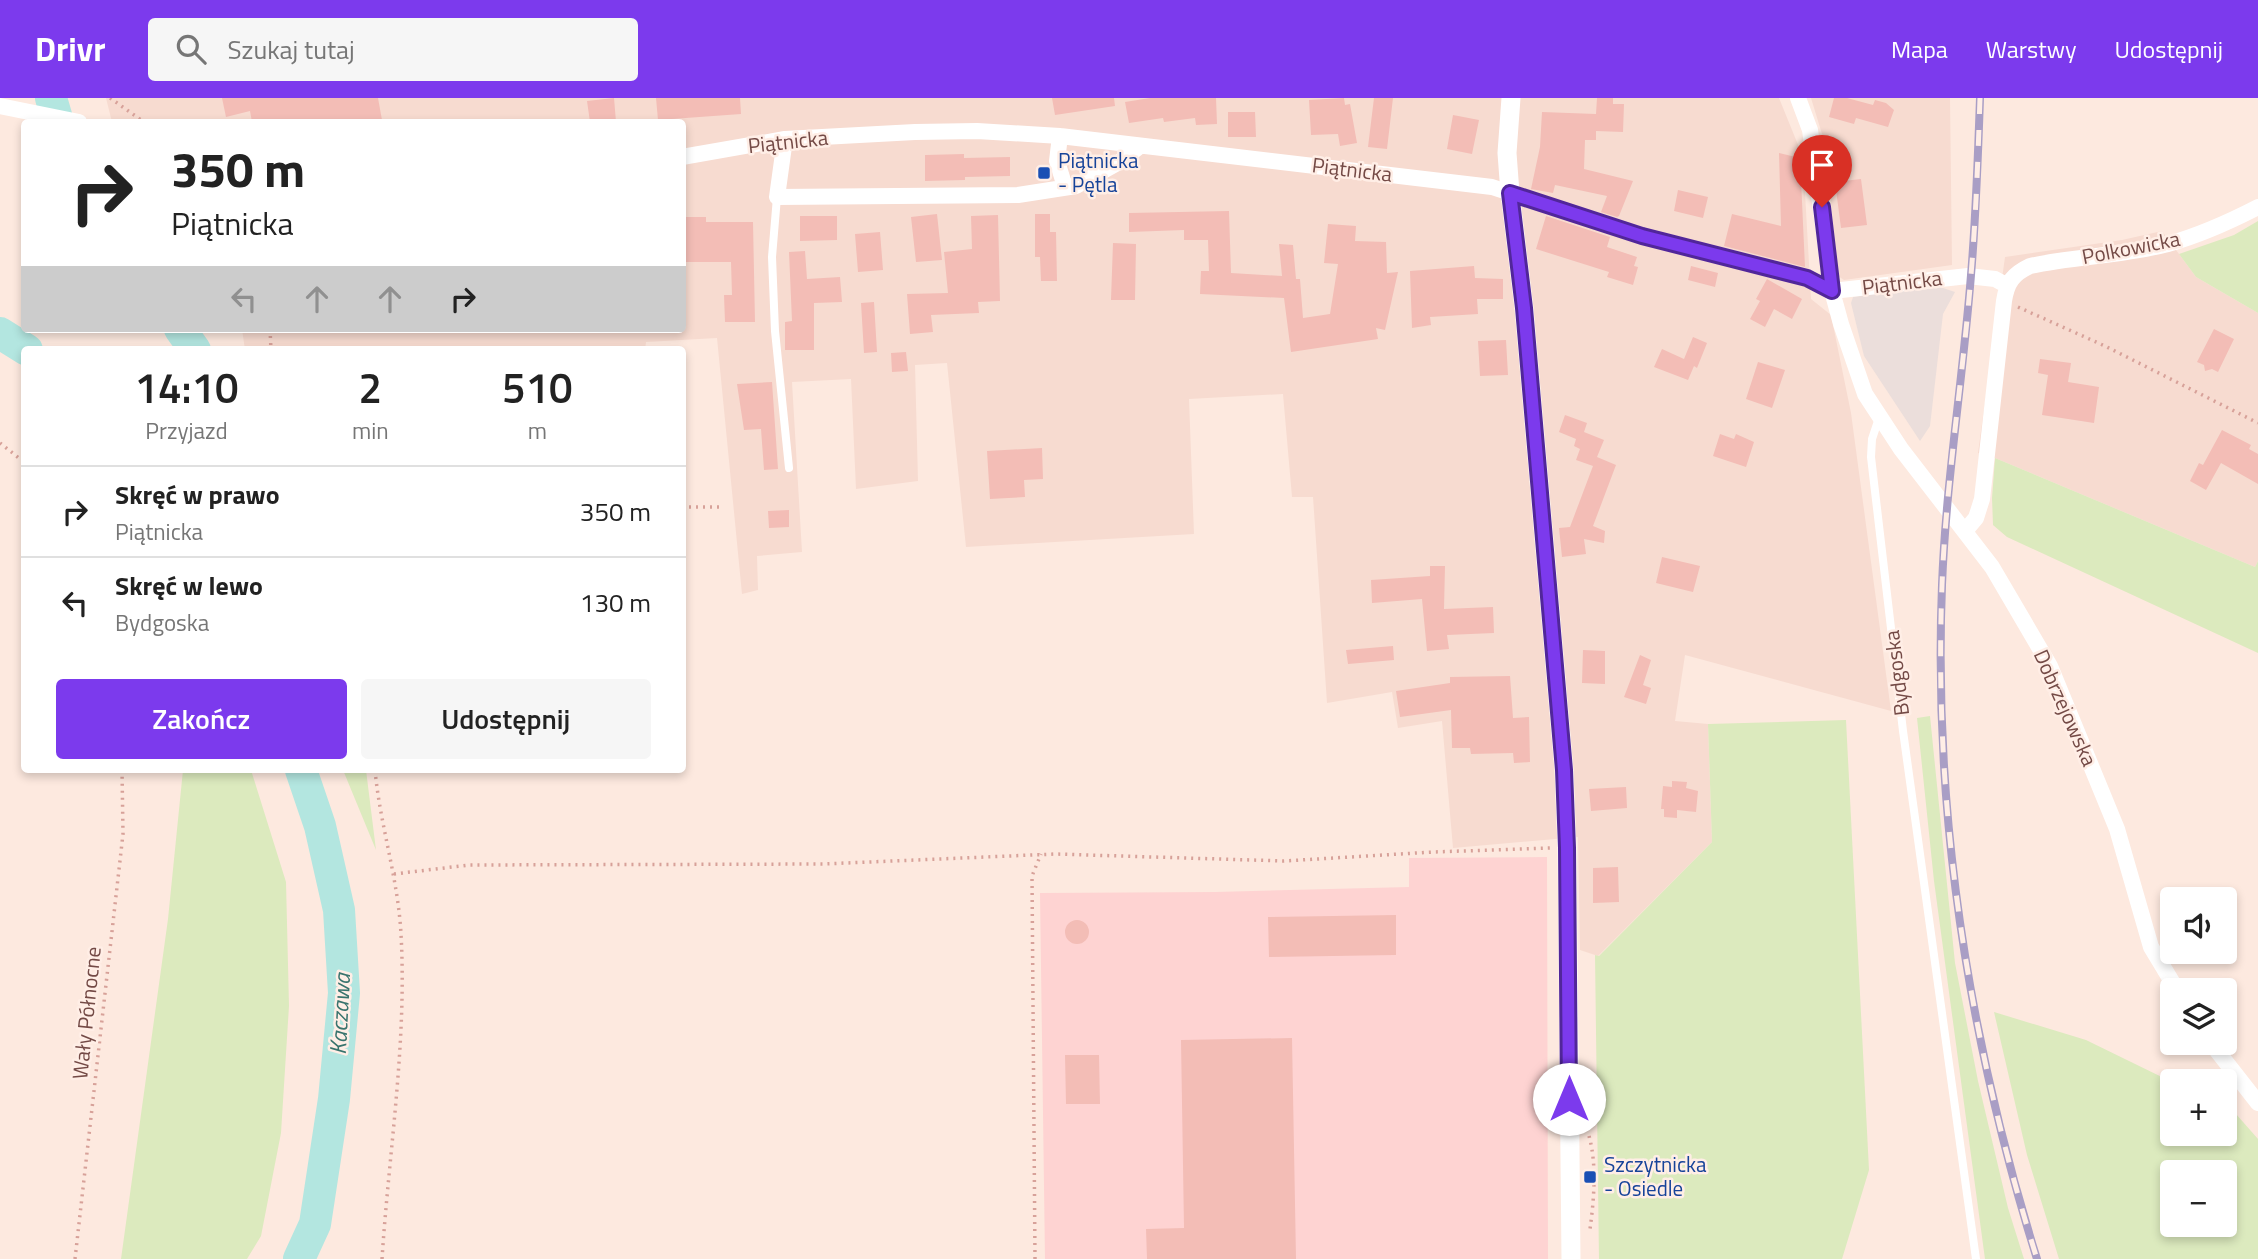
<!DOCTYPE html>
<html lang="pl">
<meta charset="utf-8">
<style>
:root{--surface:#fff;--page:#f6f6f6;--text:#222;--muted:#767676;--line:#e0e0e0;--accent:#7c3aed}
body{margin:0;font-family:"Titillium Web",sans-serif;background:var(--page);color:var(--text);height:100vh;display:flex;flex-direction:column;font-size:26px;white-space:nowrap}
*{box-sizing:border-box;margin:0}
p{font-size:23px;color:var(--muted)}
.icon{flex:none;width:38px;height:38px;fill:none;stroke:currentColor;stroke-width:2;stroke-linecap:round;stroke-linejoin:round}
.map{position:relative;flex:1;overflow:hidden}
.panel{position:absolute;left:21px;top:248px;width:665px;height:427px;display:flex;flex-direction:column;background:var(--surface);border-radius:7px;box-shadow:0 4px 10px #0003}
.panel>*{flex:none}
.hud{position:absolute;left:21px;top:21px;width:665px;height:214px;border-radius:7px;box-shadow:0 4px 10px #0003;background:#fff;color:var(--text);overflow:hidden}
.tools{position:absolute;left:2160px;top:789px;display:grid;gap:14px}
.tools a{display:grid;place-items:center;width:77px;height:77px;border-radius:7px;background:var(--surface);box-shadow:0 4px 10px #0003;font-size:35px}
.pin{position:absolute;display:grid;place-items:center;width:60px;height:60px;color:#fff;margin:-72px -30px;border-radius:50% 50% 50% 0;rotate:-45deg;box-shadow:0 0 7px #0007}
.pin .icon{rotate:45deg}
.me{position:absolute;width:77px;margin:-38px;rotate:0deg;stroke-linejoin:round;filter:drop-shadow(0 0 5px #0008)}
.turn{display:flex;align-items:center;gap:24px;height:147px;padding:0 35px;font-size:32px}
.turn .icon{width:91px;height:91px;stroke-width:2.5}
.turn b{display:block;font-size:49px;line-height:60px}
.lanes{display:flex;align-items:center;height:66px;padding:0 35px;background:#0003;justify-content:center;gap:35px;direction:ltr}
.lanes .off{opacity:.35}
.eta{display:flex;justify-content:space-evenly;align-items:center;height:119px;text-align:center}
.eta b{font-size:42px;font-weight:600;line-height:49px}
.action{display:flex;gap:14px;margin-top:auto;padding:14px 35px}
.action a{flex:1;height:80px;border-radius:7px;background:var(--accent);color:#fff;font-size:28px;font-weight:600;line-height:80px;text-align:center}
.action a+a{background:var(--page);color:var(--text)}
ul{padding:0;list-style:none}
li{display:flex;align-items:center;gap:21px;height:91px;padding:0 35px;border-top:2px solid var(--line)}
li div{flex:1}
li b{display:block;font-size:26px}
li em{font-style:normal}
header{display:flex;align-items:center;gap:42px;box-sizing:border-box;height:98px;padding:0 35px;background:var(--accent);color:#fff}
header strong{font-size:33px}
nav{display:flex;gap:38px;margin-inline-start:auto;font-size:24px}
.search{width:490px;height:63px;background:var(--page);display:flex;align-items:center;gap:18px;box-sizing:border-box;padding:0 24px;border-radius:7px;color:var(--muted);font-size:26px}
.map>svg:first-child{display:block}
</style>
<header>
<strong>Drivr</strong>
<div class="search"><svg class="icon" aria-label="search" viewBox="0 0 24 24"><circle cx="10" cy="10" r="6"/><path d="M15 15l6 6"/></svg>Szukaj tutaj</div>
<nav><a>Mapa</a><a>Warstwy</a><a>Udostępnij</a></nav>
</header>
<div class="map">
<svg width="2258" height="1161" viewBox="0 0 2258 1161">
<rect width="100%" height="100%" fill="#fde9df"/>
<path fill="#f7dbd0" d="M106 0H1779L1803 59 1811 201 1831 217 1851 315 1891 613 1685 557 1675 623 1708 626 1712 744 1598 858 1580 852 1578 739 1453 750 1442 623 1398 630 1392 594 1327 605 1313 399H1292L1283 296 1189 301 1194 436 966 449 947 265 915 267 918 383 856 391 851 281 792 284 802 454 757 458 758 492 742 496 717 240 646 244 645 252H245L242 231H682V24H112Z
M1811 0H1950L1952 167 1844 182 1838 178 1825 39 1822 36Z
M2162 133 2196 179 2258 215V463L2255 469 1995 360 1978 355 2005 159 2122 142Z"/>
<path fill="#fed3d2" d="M1547 759 1548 1161H1045L1040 795 1215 794 1409 789V760Z"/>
<path fill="#ebdedb" d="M1934 187 1955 194 1943 216 1930 328 1920 343 1864 258 1851 205 1853 199Z"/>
<path fill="#dceabe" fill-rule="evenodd" d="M2258 123V215L2196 179 2179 156 2234 137Z
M1995 360 2255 469 2258 463V555L2007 439 1993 427 1992 400Z
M1930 618 1955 865 1978 983 2008 1110 2024 1161H1985L1934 783 1917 620Z
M1846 622 1869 1072 1842 1161H1599L1595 857 1599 858 1712 744 1708 626Z
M183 672H251L286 784 289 908 281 1035 261 1138 247 1161H121L168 821Z
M343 672H366L376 752Z
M1994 914 2086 942 2172 984V1036H2224V1011L2236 1016 2258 1041V1161H2059L2027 1057ZM2224 1074V1127H2172V1074Z"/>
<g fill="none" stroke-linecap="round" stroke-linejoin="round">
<path stroke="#b3e6e0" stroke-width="32" d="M51 0 58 24
M180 231 195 252
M0 235 27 252
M299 1161 315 1126 334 1001 344 895 339 812 320 728 301 672"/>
</g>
<path fill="#f3bdb6" d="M222 0H378L382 22 366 24H252L250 13 226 19Z
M614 0 616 24H590L587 3Z
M656 0H740L741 16 658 22Z
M1052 0H1114L1115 8 1055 17Z
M1150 0H1216L1217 26 1196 27 1195 20 1164 24 1163 20 1129 25 1125 4Z
M1344 0 1345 7 1350 6 1357 45 1340 48 1338 36 1311 37 1309 2Z
M1374 0H1393L1387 51 1368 49Z
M1597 0H1613V6H1624L1623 34 1596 33V42H1585L1584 71 1633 83 1619 118 1617 119 1601 114 1607 98 1555 87 1553 95 1531 91 1540 49 1542 14 1596 16Z
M1834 0H1847L1873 7 1875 2 1886 5 1894 12 1888 29 1856 20 1854 26 1829 19Z
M1228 14H1255L1256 39H1228Z
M1453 17 1479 22 1472 56 1447 51Z
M1779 55 1800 60 1805 169 1724 148 1732 116 1781 128Z
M964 56V60L1010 59V78L965 79V82L925 83V57Z
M1861 81 1867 127 1841 130 1835 84Z
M1678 92 1708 99 1703 120 1674 113Z
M1229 113 1231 175 1282 178 1279 146 1293 147 1296 181H1300L1303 220 1330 216 1338 166 1324 165 1328 126 1356 128 1355 143 1386 144 1387 175 1398 174 1385 232 1376 230 1378 241 1291 254 1284 200 1200 196 1201 173H1209L1208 142H1184V132L1129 134V115Z
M937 116 942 162 916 164 911 119Z
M1035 116H1050V134H1056L1057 183H1041L1040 159H1035Z
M998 117 1000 203 978 204 979 215 931 217 933 234 910 236 907 196 948 195 944 154 972 151 971 118Z
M800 118H837V142L800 143Z
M1546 118 1610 139 1607 149 1637 159 1634 168 1638 169 1633 187 1607 179 1609 174 1536 151Z
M682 119H706V124H753L755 224H725L724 197H732L731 164H682Z
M880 134 883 172 858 174 855 136Z
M1113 145 1136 146 1135 202H1111Z
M805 153 807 181 840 179 842 204 814 205V252H785V224L792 223 789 154Z
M1474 168 1475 180 1503 181V201H1477L1478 216 1430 219 1431 227 1412 230 1410 173Z
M1691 168 1718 175 1715 189 1688 182Z
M1767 181 1802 201 1792 221 1774 211 1765 229 1750 221 1760 203 1756 201Z
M874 204 877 254 864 255 861 205Z
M2214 231 2234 241 2218 274 2212 271 2205 273 2204 267 2197 264Z
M1693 239 1707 245 1697 270 1694 268 1688 282 1654 269 1662 251 1684 261Z
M1506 242 1508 277 1480 278 1478 243Z
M906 254 908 273 892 274 891 255Z
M2040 261 2071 265 2068 284 2099 289 2094 325 2042 317 2048 277 2038 275Z
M1758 264 1785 272 1772 310 1746 301Z
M772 284 778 371 764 372 761 331 744 332 737 286Z
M1565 317 1587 325 1584 334 1604 342 1597 359 1616 367 1593 428 1605 433 1604 445 1584 441 1586 456 1562 459 1559 430 1570 429 1593 368 1576 362 1580 351 1574 348 1576 341 1559 334Z
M2222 332 2251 347 2249 351 2258 356V386L2221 365 2206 392 2190 383 2199 365 2203 367Z
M1720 336 1734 341 1736 336 1754 344 1746 369 1713 358Z
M1042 350 1043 381 1024 382 1025 399 990 401 987 353Z
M789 412V429L769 430 768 413Z
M1662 459 1700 468 1693 494 1656 485Z
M1430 468H1445L1444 511 1493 509 1494 535 1447 537 1449 551 1427 553 1422 501 1372 505 1371 482 1430 478Z
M1393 548 1394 562 1348 566 1346 552Z
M1583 552 1605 553V586L1582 585Z
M1640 557 1651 562 1643 587 1651 590 1646 606 1624 599Z
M1510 578 1513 620 1529 619 1530 664 1514 665 1513 655 1471 656 1470 650H1452L1451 612 1400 619 1396 593 1450 585V579Z
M1672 683 1687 684 1686 690 1698 693 1696 714 1677 712V720L1664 719V711H1661L1663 688 1672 689Z
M1626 689 1627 710 1591 713 1589 691Z
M1618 769 1619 804 1593 805V770Z
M1396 817V857L1269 859 1268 819Z
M1065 834a12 12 0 1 1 24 0a12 12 0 1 1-24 0Z
M1292 940 1296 1161H1147L1146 1131 1184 1130 1181 942Z
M1065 957H1099L1100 1006H1066Z"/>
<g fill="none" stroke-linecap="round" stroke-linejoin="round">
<path stroke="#d7a199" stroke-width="3.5" stroke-dasharray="2 5" stroke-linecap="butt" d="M110 0 144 24
M2018 209 2105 248 2258 325
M270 231 271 252
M0 345 24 364
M682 409H724
M375 672C380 727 398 780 401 836 407 944 389 1053 382 1161
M394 776 469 767 823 766 1055 756 1284 763 1433 754 1551 750
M1589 1038C1597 1066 1594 1102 1590 1131
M75 1161 123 736 122 672
M1035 1161 1032 778 1041 756"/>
<path stroke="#fff" stroke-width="8" d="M777 99 772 159 775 233 789 370
M1879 320 1872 341 1871 359 1903 633 1976 1161"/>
<path stroke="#fff" stroke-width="16" d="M1798 0 1810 32 1832 193 1841 226 1865 296 1901 351 1992 469 2050 568 2117 731 2151 849 2177 892
M0 8 79 24
M1060 38 1057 63 1065 89
M785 41 777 99 1018 97 1076 88 1121 63 1140 48
M682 59 785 41 915 34 977 33 1060 38 1492 89 1642 138 1807 180 1832 193 1968 178 1995 181 2006 187
M1965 433 1976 420 1982 401 2004 203C2007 184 2013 176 2030 168 2076 158 2123 158 2168 146 2200 137 2229 124 2258 109
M2211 945 2258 1005"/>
<path stroke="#fff" stroke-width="19" d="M1511 0 1507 55 1510 95 1524 210 1564 672 1567 750 1571 1161"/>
<defs>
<path id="rail" d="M1980 0C1978 59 1976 118 1971 177 1963 280 1946 383 1942 487 1933 716 1969 943 2037 1161"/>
</defs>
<use href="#rail" stroke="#a99ec5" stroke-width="8"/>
<use href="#rail" stroke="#ffeee6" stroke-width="5" stroke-dasharray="16" stroke-linecap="butt"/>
</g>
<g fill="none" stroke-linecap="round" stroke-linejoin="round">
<defs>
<path id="route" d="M1569 1001 1567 750 1564 672 1524 210 1510 95 1642 138 1807 180 1832 193 1822 109"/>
</defs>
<use href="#route" stroke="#51269a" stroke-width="18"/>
<use href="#route" stroke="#7c3aed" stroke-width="12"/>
</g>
<g fill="#1a4fb4" stroke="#ffeee6" stroke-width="2.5">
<rect x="1037" y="68" width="14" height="14" rx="3.5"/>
<rect x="1583" y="1072" width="14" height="14" rx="3.5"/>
</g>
<g text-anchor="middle" stroke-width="5" stroke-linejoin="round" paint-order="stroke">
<g font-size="21" fill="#744a46" stroke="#ffeee6">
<text transform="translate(788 44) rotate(-6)" y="7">Piątnicka</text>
<text transform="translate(1352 72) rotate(7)" y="7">Piątnicka</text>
<text transform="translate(2131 150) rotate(-11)" y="7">Polkowicka</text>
<text transform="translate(1902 185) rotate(-7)" y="7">Piątnicka</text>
<text transform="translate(1897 575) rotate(-97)" y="7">Bydgoska</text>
<text transform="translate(2065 610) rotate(66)" y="7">Dobrzejowska</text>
<text transform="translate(87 915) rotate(-84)" y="7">Wały Północne</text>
</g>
<g font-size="21" fill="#164399" stroke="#ffeee6" text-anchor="start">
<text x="1058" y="70">Piątnicka<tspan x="1058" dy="24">- Pętla</tspan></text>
<text x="1604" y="1074">Szczytnicka<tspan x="1604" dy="24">- Osiedle</tspan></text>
</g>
<g font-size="23" font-style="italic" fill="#38736d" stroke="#ffeee6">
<text transform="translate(340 916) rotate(-87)" y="8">Kaczawa</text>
</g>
</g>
</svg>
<div class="tools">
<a><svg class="icon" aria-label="sound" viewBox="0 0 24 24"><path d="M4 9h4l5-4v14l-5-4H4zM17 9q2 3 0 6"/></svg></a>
<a><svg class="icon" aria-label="layers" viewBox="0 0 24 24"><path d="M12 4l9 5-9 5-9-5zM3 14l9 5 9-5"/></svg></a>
<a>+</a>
<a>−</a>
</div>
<div class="pin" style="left:1822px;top:109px;background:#d93025"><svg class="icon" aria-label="arrive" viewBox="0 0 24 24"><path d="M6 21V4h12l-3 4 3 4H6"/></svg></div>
<svg class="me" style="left:1569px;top:1001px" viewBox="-20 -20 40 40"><circle r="19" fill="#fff"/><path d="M0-13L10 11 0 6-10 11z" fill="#7c3aed"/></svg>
<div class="hud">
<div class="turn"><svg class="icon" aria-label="right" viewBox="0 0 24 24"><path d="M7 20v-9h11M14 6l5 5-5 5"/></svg><div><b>350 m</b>Piątnicka</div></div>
<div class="lanes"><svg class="icon off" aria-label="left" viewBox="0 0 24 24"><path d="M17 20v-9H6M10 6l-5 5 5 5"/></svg><svg class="icon off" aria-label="ahead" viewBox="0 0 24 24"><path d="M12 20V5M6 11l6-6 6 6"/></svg><svg class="icon off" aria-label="ahead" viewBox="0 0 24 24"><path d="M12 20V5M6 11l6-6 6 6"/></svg><svg class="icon" aria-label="right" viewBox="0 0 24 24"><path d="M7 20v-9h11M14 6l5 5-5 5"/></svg></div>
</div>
<section class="panel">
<div class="eta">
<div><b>14:10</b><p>Przyjazd</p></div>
<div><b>2</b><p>min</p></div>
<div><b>510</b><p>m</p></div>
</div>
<ul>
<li><svg class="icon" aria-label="right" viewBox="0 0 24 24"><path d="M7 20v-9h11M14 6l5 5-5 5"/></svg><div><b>Skręć w prawo</b><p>Piątnicka</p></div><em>350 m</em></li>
<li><svg class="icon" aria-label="left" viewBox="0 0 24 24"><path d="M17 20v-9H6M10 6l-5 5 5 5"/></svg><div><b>Skręć w lewo</b><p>Bydgoska</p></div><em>130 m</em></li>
</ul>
<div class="action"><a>Zakończ</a><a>Udostępnij</a></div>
</section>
</div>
